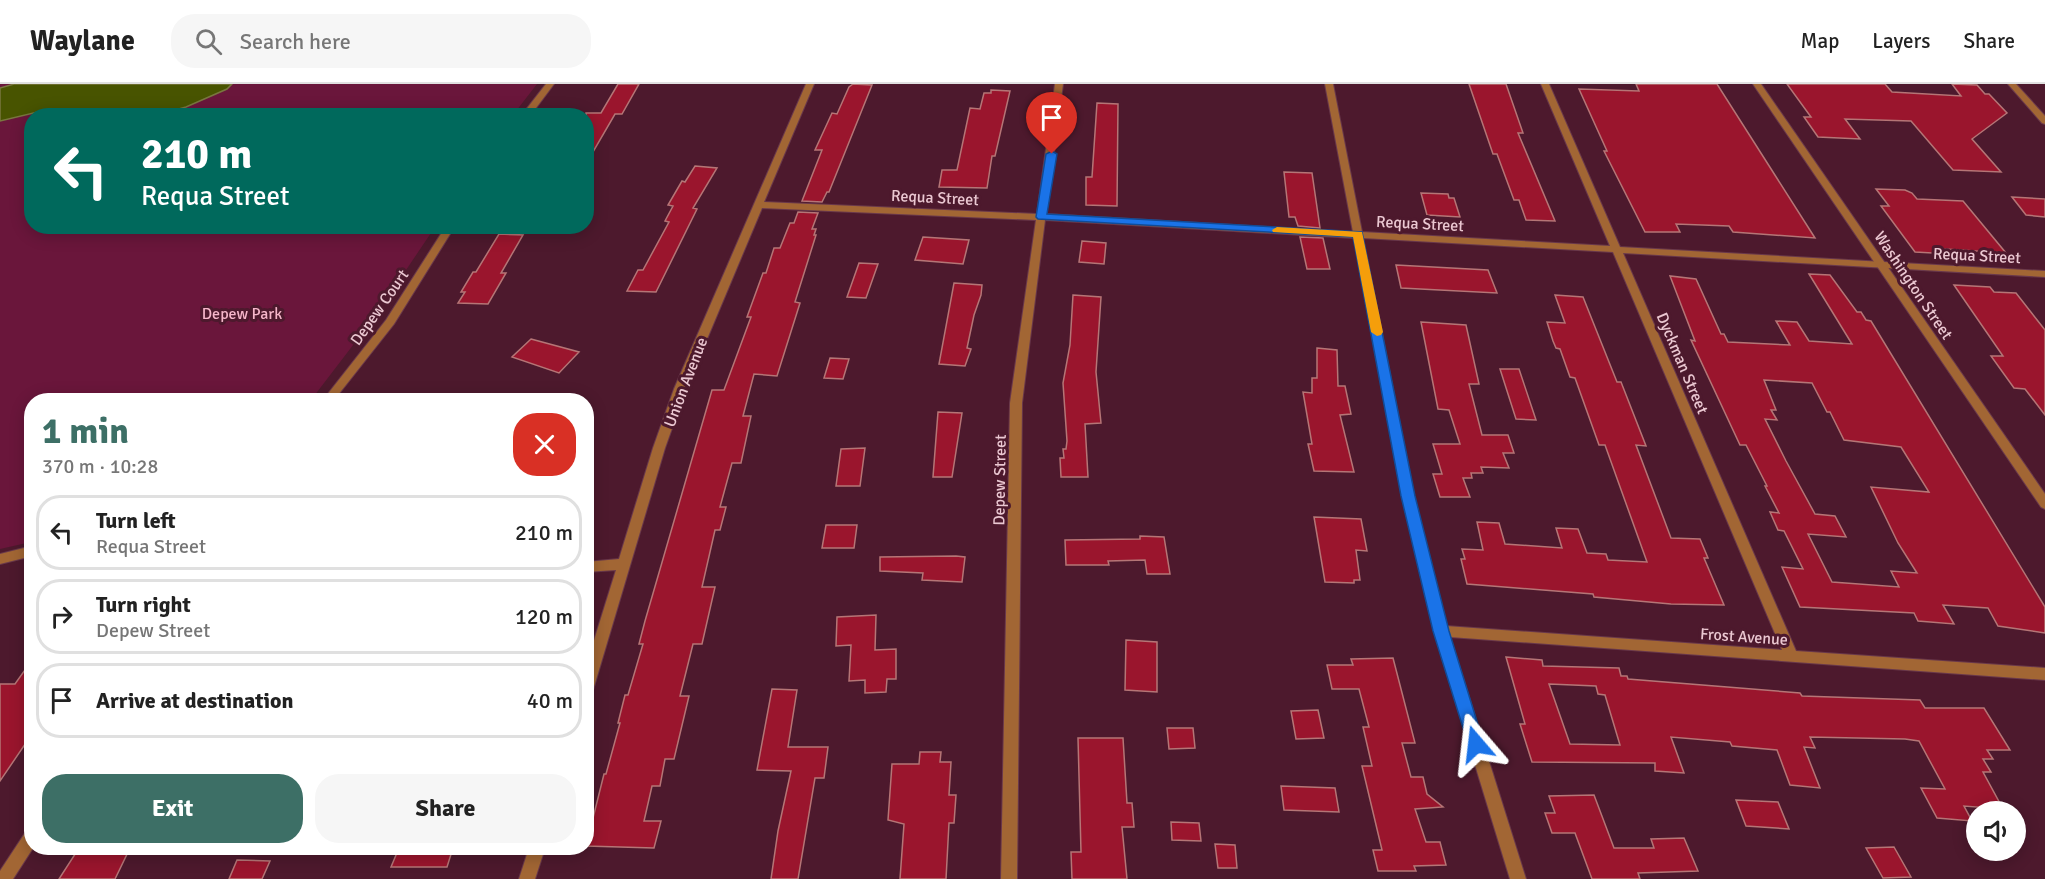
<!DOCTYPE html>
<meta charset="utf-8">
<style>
:root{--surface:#fff;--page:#f6f6f6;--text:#222;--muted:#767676;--line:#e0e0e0;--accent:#3d6f66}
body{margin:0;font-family:Signika,sans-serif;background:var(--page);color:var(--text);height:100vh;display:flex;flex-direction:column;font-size:22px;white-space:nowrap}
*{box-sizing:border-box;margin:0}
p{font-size:20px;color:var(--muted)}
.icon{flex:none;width:33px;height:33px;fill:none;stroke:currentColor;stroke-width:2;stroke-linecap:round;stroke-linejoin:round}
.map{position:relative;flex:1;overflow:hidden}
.panel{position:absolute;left:24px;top:309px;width:570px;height:462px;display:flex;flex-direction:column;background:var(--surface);border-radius:24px;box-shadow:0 3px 15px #0003}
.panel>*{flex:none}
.top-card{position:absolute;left:24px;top:24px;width:570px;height:126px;border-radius:24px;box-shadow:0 3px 15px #0003;background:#00695c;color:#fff;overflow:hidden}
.tools{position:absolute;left:1966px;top:717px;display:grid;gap:12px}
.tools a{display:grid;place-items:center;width:60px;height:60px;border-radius:50%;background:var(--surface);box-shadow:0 3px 15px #0003;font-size:30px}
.pin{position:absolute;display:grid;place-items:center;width:51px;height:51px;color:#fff;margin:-62px -26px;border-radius:50% 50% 50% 0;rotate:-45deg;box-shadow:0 0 6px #0007}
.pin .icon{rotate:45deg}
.me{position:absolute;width:66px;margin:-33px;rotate:343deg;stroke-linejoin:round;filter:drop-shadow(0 0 4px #0008)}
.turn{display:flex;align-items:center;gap:21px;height:126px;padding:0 18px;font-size:27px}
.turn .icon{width:78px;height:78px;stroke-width:2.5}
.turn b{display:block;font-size:42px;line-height:51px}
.round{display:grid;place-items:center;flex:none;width:63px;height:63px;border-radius:24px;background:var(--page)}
.headline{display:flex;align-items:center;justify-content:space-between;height:102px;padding:0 18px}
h1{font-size:36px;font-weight:700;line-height:45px;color:var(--accent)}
.cta{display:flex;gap:12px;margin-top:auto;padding:12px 18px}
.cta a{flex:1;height:69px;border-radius:24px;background:var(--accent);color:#fff;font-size:24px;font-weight:700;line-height:69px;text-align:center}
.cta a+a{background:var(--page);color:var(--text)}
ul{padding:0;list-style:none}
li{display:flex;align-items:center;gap:18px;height:75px;margin:0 12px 9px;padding:0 6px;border:3px solid var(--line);border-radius:24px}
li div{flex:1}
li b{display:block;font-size:22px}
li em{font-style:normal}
header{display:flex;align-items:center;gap:36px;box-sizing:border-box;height:84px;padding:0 30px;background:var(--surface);border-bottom:2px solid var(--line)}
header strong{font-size:28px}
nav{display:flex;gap:33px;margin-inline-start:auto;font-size:21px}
.search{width:420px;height:54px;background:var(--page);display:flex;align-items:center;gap:15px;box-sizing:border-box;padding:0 21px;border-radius:24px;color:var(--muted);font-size:22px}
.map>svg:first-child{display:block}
</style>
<header>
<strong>Waylane</strong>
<div class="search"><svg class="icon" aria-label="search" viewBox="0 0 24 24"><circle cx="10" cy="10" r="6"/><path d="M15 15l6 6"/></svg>Search here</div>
<nav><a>Map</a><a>Layers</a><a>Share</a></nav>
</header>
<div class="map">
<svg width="2045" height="795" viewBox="0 0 2045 795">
<rect width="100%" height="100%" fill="#4d192d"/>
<path fill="#6a163b" d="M0 0H537L513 31 32 32V142L435 143 373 235 311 316H32L31 458 0 465Z"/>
<path fill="#485400" stroke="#79773f" stroke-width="1.5" d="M14 0H232L227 5 186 23 157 31 56 32 55 29 46 26 0 37V4Z"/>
<path fill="#9a152d" stroke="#b57576" stroke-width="1.5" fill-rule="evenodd" d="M618 0H639L622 30H615L586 80V29H601Z
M853 0 872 1 829 108H827L822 118 802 117 822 66H815L832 29 837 30 849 3Z
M1469 0H1506L1523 49H1518L1555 137 1526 136 1519 116H1514L1497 70H1493Z
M1636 0H1717L1815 154 1733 148 1729 142 1676 140 1680 148H1645L1604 67H1607L1579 5 1639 7Z
M1787 0H1885L1892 8 1961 12 1952 0 1977 1 1985 10H1989L2007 29 1972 55 2001 88 1953 86 1911 37 1845 35 1860 55 1818 53 1804 33H1811Z
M991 6 1010 7 995 72H992L987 104 939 103 942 86H957L970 24 980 25 984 9H991Z
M1097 19 1118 20 1117 122 1086 121V93H1092Z
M695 82 717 84 693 124 697 125 656 208 627 207 638 186H643L669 138 665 137 673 122 668 121 682 97 685 98Z
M1284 88 1312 89 1320 144 1298 142 1295 133H1289Z
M1876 105 1905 106 1912 109 1917 115 1963 117 2006 169 1946 165 1950 170 1915 168 1881 122H1889Z
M1421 109 1448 110 1449 114H1454L1460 133 1427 131Z
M2012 113 2045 115V133L2026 131Z
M798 128 818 129 812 145H816L814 151H816L795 218 800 219 777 292 754 290 743 332H751L741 379H732L720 423H726L720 446H715L702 503H715L702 560H693L680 612H689L674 675H665L660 702H652L644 737H661L654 764 586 762 604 690H606L620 639H618L625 611H628L643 560H639L645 537 712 306H724L751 233H747L763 189H766L774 164H780L790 139H794Z
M499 150 523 151 501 189H506L488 220 458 219 465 208H461L473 188H476Z
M923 153 969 156 963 180 915 176Z
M1300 153 1323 154 1330 185H1307Z
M1082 157 1106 159 1104 180 1079 178Z
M859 179 878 180 866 214 847 213Z
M1396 181 1488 186 1497 209 1401 204Z
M1809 190 1830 191 1857 228H1861L1866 236 1871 237 2045 523V549L1998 542 1988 524 1943 521 1954 540 1918 537 1914 529 1800 523 1782 483 1803 485 1784 447 1778 446 1770 428 1779 429 1765 402H1767L1746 361H1740L1691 256 1695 257 1670 192 1696 195 1721 250H1724L1728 258 1790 261 1776 237 1797 238 1809 257 1852 260ZM1764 296 1812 299 1827 328H1830L1844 356 1901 363 1929 408 1871 403 1898 459 1917 489 1891 487 1899 503 1832 498 1808 450 1846 453 1835 432 1815 430 1786 377 1765 335 1777 336 1771 326H1776Z
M954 199 982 201 981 211 974 231 967 264 971 265 965 282 939 280Z
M1954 201 1990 203 1994 208 2016 209 2045 246V331L2025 305 2014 304 1991 272H2003Z
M1073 211 1101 213 1096 288 1101 339 1085 340 1088 393H1061L1060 374H1064L1063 365H1066L1067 357 1063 299 1070 261Z
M1555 211 1583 213 1617 298H1621L1646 362 1636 361 1671 454 1700 455 1708 474H1704L1724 521 1671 520 1594 513 1593 510 1467 500 1461 475H1465L1462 465 1483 466 1477 438 1499 439 1505 460 1562 464 1556 444 1578 445 1587 469 1606 470 1608 476 1647 478 1605 361H1599L1575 294 1570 293 1560 265 1556 264 1553 257 1547 238 1565 239Z
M1421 238 1466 241 1479 300H1469L1482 351H1508L1514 369H1503L1509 384 1481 383 1483 389H1471L1472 394H1463L1470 413H1440L1433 390H1442L1433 360H1460L1449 326 1438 325Z
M531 255 579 268 559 289 512 273Z
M1317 264 1337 266 1338 302H1345L1351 330 1340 331 1354 388 1314 387 1308 360H1312L1303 308 1312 309V294H1317Z
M830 274 849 275 843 295 824 294Z
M1500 285H1519L1536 336 1516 335Z
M938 328 962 329 952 393H933Z
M865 364 860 402H836L841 365Z
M1314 433 1361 435 1367 467 1356 466 1360 496H1354V499L1325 498Z
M826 441H857L854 464H822Z
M1140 452 1164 453 1170 490H1147L1145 476 1108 477 1109 481H1066L1065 456 1140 455Z
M956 472 965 473 962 498 922 496 923 489 880 487V473Z
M876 531 875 566 896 565V595H887L886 608 865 609V596L849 597 851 561 836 562 837 533Z
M1126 556 1157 558V608L1125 606Z
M1506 573 1542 576 1543 582 1619 584 1621 592H1627L1628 595 1800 609 1802 612 1920 616 1925 624H1984L2010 666H1987L1993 675H1983L1991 688H1983L2003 725 1964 722 1972 737 1937 734 1921 704 1945 705 1919 657 1905 655 1810 653 1815 664 1804 663 1820 704 1790 701 1777 666 1732 662 1730 658 1671 653 1684 689 1655 687V679L1532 678 1520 640H1525ZM1549 600 1596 602 1598 610 1605 611 1620 661 1570 660Z
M1393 574 1415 659H1402L1411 693H1423L1427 710 1443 723 1415 725 1426 758H1440L1446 781 1414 782 1416 787H1378L1373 766H1382L1362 682H1372L1363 643H1369L1359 605H1332L1327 581H1353L1351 575Z
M32 576V650L0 697V600H15Z
M772 605 797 606 788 663H828L824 694H815L798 795H771L778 747 791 687 757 686Z
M1318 626 1324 654 1296 655 1291 627Z
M1167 644H1193L1195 664 1169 665Z
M1078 654H1123L1127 719H1132L1134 743H1122L1127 795H1072L1071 768H1081Z
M920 668H941L940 678H951L949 711H956L954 739H949L946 795H900L904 740 888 736 892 680H919Z
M1281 702 1335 704 1339 728 1284 726Z
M1594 711 1614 764H1654L1651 755 1684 754 1698 787 1638 789 1640 795H1592L1575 749H1552L1545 729H1555L1549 712Z
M1736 716 1778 718 1789 745 1746 742Z
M1171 738 1199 739 1201 757 1172 756Z
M1215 760 1235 761 1237 784H1218Z
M1894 763 1911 793 1883 794 1866 764Z
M79 764H130L115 795H59Z
M399 764H453L447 783H391Z
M237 776 270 777 262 795H229Z"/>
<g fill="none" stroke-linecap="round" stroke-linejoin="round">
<defs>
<path id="minor" d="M546 0H554L530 32H521Z
M806 0H814L764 118 1037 130 1055 0H1063L1046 130 1353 148 1325 0H1333L1362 148 1610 162 1541 0H1549L1620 163 2045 187V193L1623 169 1796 567 2045 584V596L1450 553 1526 795H1510L1434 547 1402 412 1354 154 1045 136 1022 319 1017 795H1001L1010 319 1036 136 762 124 686 305 665 364 593 606 591 610 586 612V582L616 486 586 488V478L619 475 653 364 674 305ZM1363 154 1613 168 1782 566 1446 542 1414 412Z
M2008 0H2016L2045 32V40L2042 39Z
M446 142H455L394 240 334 316H323L386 236Z
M32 462V472L0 480V470Z
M32 744 33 764 13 795H0V787L27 746Z
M529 764H545L535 795H519Z"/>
<path id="tertiary" d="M1753 0H1761L2045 410V425L2041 423Z"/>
</defs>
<use href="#minor" stroke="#69384b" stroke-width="2"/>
<use href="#tertiary" stroke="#69384b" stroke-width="2"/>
<use href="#minor" fill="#a26634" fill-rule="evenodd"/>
<use href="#tertiary" fill="#a26634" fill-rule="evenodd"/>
</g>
<path fill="#1a73e8" stroke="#114b97" stroke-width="1.5" d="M1052 67 1057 70 1047 130 1362 148 1415 412 1449 547 1484 660 1482 665 1476 667 1470 665 1468 660 1433 547 1401 412 1353 153 1038 135 1036 133 1046 70Z"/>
<path fill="#f59e0b" d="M1277 143 1362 148 1383 248 1381 251 1377 252 1371 248 1353 153 1273 148 1272 146Z"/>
<g text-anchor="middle" stroke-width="6" stroke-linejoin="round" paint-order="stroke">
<g font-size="16" fill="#ebc8d2" stroke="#4d192d">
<text transform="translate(935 113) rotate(3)" y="6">Requa Street</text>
<text transform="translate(1420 139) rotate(3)" y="6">Requa Street</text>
<text transform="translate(1977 171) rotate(3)" y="6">Requa Street</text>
<text transform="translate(1914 201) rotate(56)" y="6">Washington Street</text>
<text transform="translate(379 223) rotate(-55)" y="6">Depew Court</text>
<text transform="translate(1683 279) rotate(67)" y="6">Dyckman Street</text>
<text transform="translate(685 298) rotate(-69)" y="6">Union Avenue</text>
<text transform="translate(999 396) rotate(-89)" y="6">Depew Street</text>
<text transform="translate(1744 552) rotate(4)" y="6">Frost Avenue</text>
</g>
<g font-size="16" fill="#f6b6ca" stroke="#4d192d">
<text x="242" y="235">Depew Park</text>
</g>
</g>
</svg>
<div class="tools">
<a><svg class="icon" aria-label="sound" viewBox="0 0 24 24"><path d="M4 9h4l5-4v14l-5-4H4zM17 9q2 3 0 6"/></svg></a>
</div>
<div class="pin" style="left:1052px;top:70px;background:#d93025"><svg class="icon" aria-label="arrive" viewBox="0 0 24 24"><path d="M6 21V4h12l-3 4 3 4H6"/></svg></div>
<svg class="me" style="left:1476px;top:660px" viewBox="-20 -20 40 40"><path d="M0-17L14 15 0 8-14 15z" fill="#1a73e8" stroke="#fff" stroke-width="4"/></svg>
<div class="top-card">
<div class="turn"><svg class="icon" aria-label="left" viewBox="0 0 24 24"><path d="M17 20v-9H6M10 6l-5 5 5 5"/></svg><div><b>210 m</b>Requa Street</div></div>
</div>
<section class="panel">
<div class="headline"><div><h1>1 min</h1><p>370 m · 10:28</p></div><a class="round" style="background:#d93025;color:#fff"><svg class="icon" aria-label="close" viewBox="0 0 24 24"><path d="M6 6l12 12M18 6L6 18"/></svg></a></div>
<ul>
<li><svg class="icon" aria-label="left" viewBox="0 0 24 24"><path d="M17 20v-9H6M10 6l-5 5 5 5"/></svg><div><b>Turn left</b><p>Requa Street</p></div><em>210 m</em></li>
<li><svg class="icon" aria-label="right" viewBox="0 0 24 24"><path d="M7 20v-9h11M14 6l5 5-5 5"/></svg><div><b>Turn right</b><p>Depew Street</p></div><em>120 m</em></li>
<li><svg class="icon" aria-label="arrive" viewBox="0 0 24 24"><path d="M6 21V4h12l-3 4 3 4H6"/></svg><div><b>Arrive at destination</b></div><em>40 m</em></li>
</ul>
<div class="cta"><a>Exit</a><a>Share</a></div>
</section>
</div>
